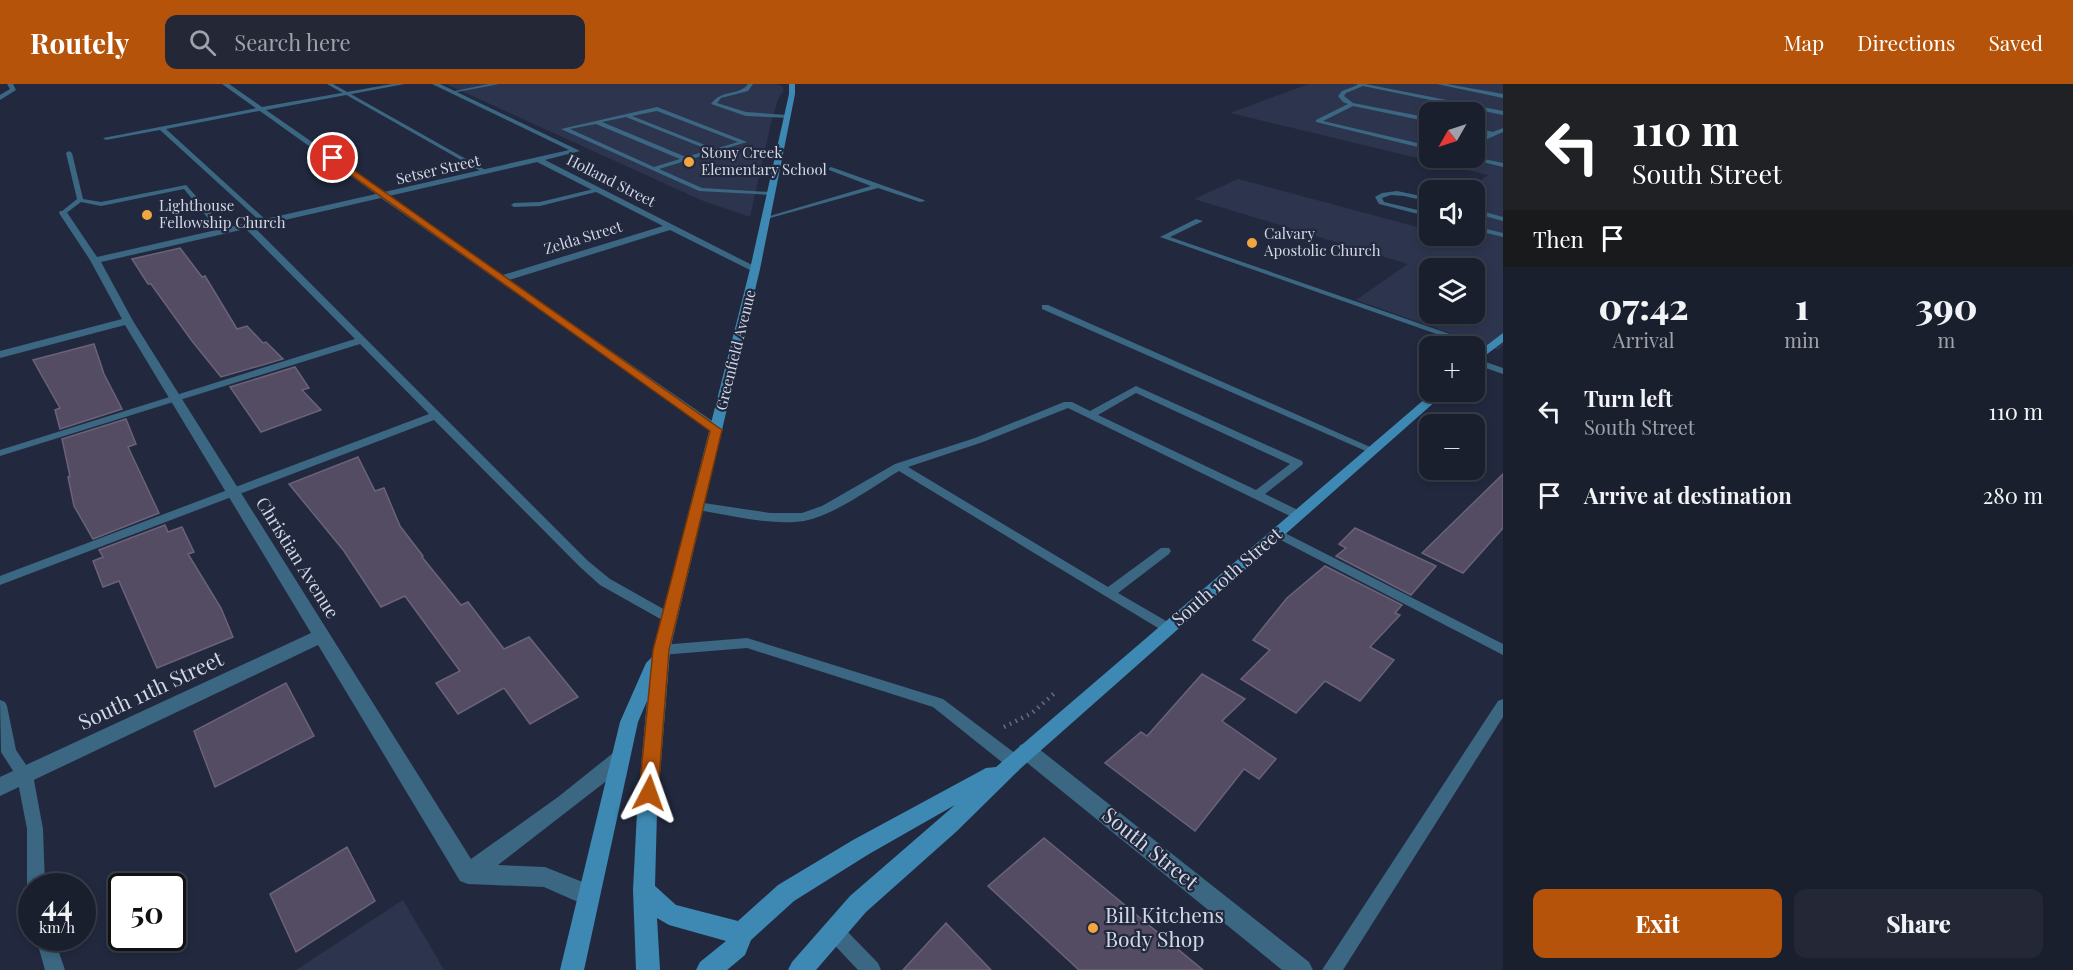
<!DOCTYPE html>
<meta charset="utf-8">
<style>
:root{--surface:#1a1f2e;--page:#232736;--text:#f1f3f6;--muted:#9fa2aa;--line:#383d4a;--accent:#b45309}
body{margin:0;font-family:"Playfair Display",serif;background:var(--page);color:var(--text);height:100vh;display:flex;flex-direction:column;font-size:22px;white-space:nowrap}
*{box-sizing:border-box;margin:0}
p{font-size:20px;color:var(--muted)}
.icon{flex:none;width:33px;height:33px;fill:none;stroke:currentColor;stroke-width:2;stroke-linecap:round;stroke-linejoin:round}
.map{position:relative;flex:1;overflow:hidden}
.side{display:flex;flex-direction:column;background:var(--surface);width:570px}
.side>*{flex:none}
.hud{background:#202124;color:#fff;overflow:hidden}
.needle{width:39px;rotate:231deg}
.tools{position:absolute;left:1419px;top:18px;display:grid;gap:12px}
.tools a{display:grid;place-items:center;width:66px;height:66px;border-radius:12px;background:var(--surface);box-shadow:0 3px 9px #0003,0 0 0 2px var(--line);font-size:30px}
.speed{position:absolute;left:18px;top:789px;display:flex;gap:12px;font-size:30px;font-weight:700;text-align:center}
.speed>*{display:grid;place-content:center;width:78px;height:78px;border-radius:50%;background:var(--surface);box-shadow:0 3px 9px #0003,0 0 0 2px var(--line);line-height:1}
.speed small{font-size:15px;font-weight:400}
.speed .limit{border:3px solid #111;border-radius:9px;background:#fff;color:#111}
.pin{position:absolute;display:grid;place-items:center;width:51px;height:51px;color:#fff;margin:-26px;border:3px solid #fff;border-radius:50%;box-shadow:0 2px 6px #0007}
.me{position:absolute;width:66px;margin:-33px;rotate:4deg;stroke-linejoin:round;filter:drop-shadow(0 0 4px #0008)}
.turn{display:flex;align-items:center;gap:21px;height:126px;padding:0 30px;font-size:27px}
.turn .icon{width:78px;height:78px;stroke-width:2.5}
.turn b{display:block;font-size:42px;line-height:51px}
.then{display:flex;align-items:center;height:57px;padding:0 30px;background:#0003;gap:12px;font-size:22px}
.eta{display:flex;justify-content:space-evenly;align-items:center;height:102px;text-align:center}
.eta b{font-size:36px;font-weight:800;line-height:42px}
.action{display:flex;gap:12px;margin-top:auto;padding:12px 30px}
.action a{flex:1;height:69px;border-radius:12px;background:var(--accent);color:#fff;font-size:24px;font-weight:800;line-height:69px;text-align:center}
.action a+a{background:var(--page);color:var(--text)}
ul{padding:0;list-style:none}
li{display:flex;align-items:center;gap:18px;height:84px;padding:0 30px}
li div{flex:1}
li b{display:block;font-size:22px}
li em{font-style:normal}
header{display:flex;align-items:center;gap:36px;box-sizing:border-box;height:84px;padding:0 30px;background:var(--accent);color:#fff}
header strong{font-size:28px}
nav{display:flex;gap:33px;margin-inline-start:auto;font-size:21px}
.search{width:420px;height:54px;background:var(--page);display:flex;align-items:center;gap:15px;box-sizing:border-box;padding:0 21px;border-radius:12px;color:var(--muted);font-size:22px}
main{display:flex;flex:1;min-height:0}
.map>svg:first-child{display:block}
</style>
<header>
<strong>Routely</strong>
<div class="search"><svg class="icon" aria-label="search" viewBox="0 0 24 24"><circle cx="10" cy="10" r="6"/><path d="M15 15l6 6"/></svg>Search here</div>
<nav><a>Map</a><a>Directions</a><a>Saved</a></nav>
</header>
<main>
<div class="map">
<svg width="1503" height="886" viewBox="0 0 1503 886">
<rect width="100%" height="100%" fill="#22293e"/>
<path fill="#2d354e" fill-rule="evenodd" d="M446 0H776L782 2 784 6 778 15 771 39 750 133 701 116Z
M1309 0H1503V261L1498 266 1356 216 1408 180 1194 115 1238 95 1417 143 1429 135 1430 152H1474V106H1467L1488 91 1230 29ZM1430 28H1474V74H1430ZM1430 184H1474V230H1430Z
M403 816 444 886H296Z"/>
<path fill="#544c63" stroke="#6b627a" stroke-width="1.5" d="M180 164 202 193 205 192 237 245 247 242 263 259 266 258 283 275 221 293 192 257 151 200H148L132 175Z
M94 260 104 290 122 325 60 345 55 326 60 324 33 276Z
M295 283 309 304 302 306 321 326 261 348 230 303Z
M126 335 136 360 128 363 159 429 93 455 74 422 68 393 70 392 62 355Z
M358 373 375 407 384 404 400 442 423 472 422 473 461 521 468 518 504 565 529 553 578 613 530 640 504 604 458 630 436 599 460 587 405 512 381 523 344 467 289 400Z
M1503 390V444L1463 489 1422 469Z
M165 441 168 448 182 443 194 468 188 470 221 524 233 553 157 584 119 497 103 503 93 477 103 473 99 466Z
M1355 444 1436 482 1411 511 1336 472 1346 464 1339 460Z
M1325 482 1402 521 1395 529 1400 531 1370 563 1394 576 1360 617 1325 597 1296 629 1241 595 1270 566 1253 556 1287 514Z
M1202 590 1245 615 1222 637 1276 675 1259 695 1244 685 1195 747 1105 679 1141 648 1147 652Z
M286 599 314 652 215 703 194 647Z
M1044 754 1203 886H1079L988 802Z
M347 763 375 817 296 868 270 810Z
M946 839 991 886H903Z"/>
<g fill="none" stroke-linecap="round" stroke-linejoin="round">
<path stroke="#676d7f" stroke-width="4.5" stroke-dasharray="1.5 5" stroke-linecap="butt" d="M1004 643 1032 629 1057 607"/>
<path fill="#3b6782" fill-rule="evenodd" d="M327 0H333L489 88 484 89Z
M489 0H499L452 9 450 8Z
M748 0H753L748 7 721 14 717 19 746 28 787 31 789 34 746 32 711 20C723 4 738 13 748 0Z
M1356 0H1365L1503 27V31L1363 2 1346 9 1344 12 1353 19 1430 34V38L1353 22 1323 37 1430 62V66L1316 38V36L1348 20 1343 18 1338 12 1342 7 1358 1Z
M1437 0H1447L1503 10V14Z
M262 23 264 26 166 45 266 136 267 138 263 140 160 46 106 56 103 54Z
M657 23 747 58 659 85 702 104 770 108 773 110 772 111 699 107 561 45ZM657 27 738 58 715 65 632 32ZM626 33 709 66 686 73 602 38ZM596 40 680 75 654 83 570 45Z
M1474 44 1493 48 1503 44V48L1474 61V57L1488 51 1474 48Z
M69 67 72 69 83 115 101 118 186 101 227 147 220 149 184 105 101 122 81 118 65 130H61V128L77 115 66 69Z
M1474 73 1503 79V83L1466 74Z
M831 83 924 116 925 117 920 118 878 104 763 136V134L871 102 829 86V84Z
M598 104 600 105V107L540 122 514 123 511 121 514 119 540 118Z
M1397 107 1430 114V118L1404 112 1391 111 1382 114 1384 118 1430 129V133L1379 120 1375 113 1382 109Z
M1474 125 1503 133V137L1474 129Z
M1196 135 1203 137 1170 153 1493 265 1491 267H1485L1160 153Z
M245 140H251L588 477 610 495 674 531 676 534 674 537H664L600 501 580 483 434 336 0 501V492L429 330 360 260 0 372V366L355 255 245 144Z
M1474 142 1503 149V153L1474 146Z
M1042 221H1048L1377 366 1372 369 1368 368 1042 225Z
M1474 274 1503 284V290L1474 280Z
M1136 302 1302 377 1303 379 1302 381 1265 410 1302 428 1304 431 1302 434H1294L1068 324 983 358 908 383 1108 503 1161 464H1169L1171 467 1169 470 1118 509 1173 541 1175 545 1173 549 1168 550 899 387C872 403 835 431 804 437 770 442 731 431 697 426L691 422 697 418 770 429H802L822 422 895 380 975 354 1064 318H1072L1090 327ZM1136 309 1290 380 1256 406 1098 331Z
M1277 445 1503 560V571L1273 452 1271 449Z
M747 554 943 615 1020 673 1022 678 1020 683 1014 685 1008 683 933 623 747 564 661 571 656 570 654 566 656 562 661 561Z
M1503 615V633L1343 886H1322L1498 617Z
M0 616 5 618 7 622 16 666 33 691 43 745 45 802H32V809L27 802V745L17 693 1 668Z
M833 837 840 840 878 879 881 886H858L826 852 824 846 826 840Z
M36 854H54L65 886H45Z"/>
<path fill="#3b6782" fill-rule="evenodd" d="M7 0H13L16 6 0 16V11L10 5Z
M222 0H229L262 23 392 0H405L266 26 384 108 569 66 432 0H440L580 67 545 76 760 185 752 187 670 146 509 196 721 343 723 346 716 350 381 114 101 178 133 237 471 775 558 713 613 669 620 667 627 669 630 675 627 681 498 781 545 783 595 803 598 811 595 819 587 822 544 803 468 800 460 797 318 561 0 712V693L311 549 125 241 0 274V267L122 235 90 176 59 129 60 127H66L97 173 376 110ZM537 78 663 142 503 191 389 112Z
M1027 659 1034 661 1309 878 1313 886H1282L1020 673 1017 667 1020 661Z"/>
<path fill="#3e89b4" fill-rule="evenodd" d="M789 0H795V10L760 185 670 566 657 728 655 802 676 821 738 837 778 801 853 756 986 684 996 683 1433 308H1446L1021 684 957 747 866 828 816 886H788L792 878 850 812 955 721 869 770 794 817 751 856 745 871 727 886H696L700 878 726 857 669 841 657 834 660 886H636L633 806 637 728 647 617 638 638 584 886H560L620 638 646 579 652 573 750 185 789 10Z
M1503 249V258L1474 280V271Z"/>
</g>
<path fill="#b45309" stroke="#753606" stroke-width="1.5" d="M330 73H335L722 346 669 566 658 709 655 714 649 717 642 714 639 709 653 566 710 347 330 76Z"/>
<g fill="#f1a63f" stroke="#22293e" stroke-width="2">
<circle cx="689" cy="78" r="6"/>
<circle cx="147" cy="131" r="6"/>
<circle cx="1252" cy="159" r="6"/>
<circle cx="1093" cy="844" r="6"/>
</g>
<g text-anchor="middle" stroke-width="4.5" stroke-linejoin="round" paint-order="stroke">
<g font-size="15" fill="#d3d8e5" stroke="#22293e" text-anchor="start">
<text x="701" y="74">Stony Creek<tspan x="701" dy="17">Elementary School</tspan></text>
<text x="159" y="127">Lighthouse<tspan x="159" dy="17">Fellowship Church</tspan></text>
<text x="1264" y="155">Calvary<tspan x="1264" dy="17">Apostolic Church</tspan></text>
</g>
<g font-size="15" fill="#d3d8e5" stroke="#22293e">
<text transform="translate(438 86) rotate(-13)" y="5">Setser Street</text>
<text transform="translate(611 97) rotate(27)" y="5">Holland Street</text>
<text transform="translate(583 154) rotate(-17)" y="5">Zelda Street</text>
<text transform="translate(736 266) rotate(-76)" y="5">Greenfield Avenue</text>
</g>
<g font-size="18" fill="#d3d8e5" stroke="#22293e">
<text transform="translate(297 474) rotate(58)" y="6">Christian Avenue</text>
<text transform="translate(1227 493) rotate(-41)" y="6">South 10th Street</text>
</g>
<g font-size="21" fill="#d3d8e5" stroke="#22293e">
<text transform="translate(151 607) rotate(-25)" y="7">South 11th Street</text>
<text transform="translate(1150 765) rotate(39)" y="7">South Street</text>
</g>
<g font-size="21" fill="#d3d8e5" stroke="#22293e" text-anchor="start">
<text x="1105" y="839">Bill Kitchens<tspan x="1105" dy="24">Body Shop</tspan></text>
</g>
</g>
</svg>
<div class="tools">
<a><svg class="needle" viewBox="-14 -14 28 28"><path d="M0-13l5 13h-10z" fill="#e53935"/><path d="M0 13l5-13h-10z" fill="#9fa2aa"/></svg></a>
<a><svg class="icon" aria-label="sound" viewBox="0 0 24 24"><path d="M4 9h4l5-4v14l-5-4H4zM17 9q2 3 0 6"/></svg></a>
<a><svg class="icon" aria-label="layers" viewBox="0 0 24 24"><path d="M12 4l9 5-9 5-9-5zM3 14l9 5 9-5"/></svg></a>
<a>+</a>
<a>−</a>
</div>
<div class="speed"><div>44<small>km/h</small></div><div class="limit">50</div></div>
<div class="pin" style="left:333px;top:74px;background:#d93025"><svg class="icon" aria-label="arrive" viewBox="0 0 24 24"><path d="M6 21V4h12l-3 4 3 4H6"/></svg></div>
<svg class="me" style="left:649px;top:709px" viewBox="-20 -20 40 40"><path d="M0-17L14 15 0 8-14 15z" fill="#b45309" stroke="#fff" stroke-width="4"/></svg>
</div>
<section class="side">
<div class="hud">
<div class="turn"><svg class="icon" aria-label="left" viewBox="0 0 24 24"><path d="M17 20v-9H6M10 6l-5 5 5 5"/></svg><div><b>110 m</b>South Street</div></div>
<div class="then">Then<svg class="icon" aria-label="arrive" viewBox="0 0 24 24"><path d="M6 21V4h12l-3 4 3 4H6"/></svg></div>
</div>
<div class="eta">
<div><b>07:42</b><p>Arrival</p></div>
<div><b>1</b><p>min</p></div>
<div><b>390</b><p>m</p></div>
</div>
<ul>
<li><svg class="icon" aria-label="left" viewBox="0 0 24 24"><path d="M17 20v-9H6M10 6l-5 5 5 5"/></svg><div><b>Turn left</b><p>South Street</p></div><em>110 m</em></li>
<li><svg class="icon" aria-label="arrive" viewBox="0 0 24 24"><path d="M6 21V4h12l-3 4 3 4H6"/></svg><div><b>Arrive at destination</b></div><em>280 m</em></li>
</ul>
<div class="action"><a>Exit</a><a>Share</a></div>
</section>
</main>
